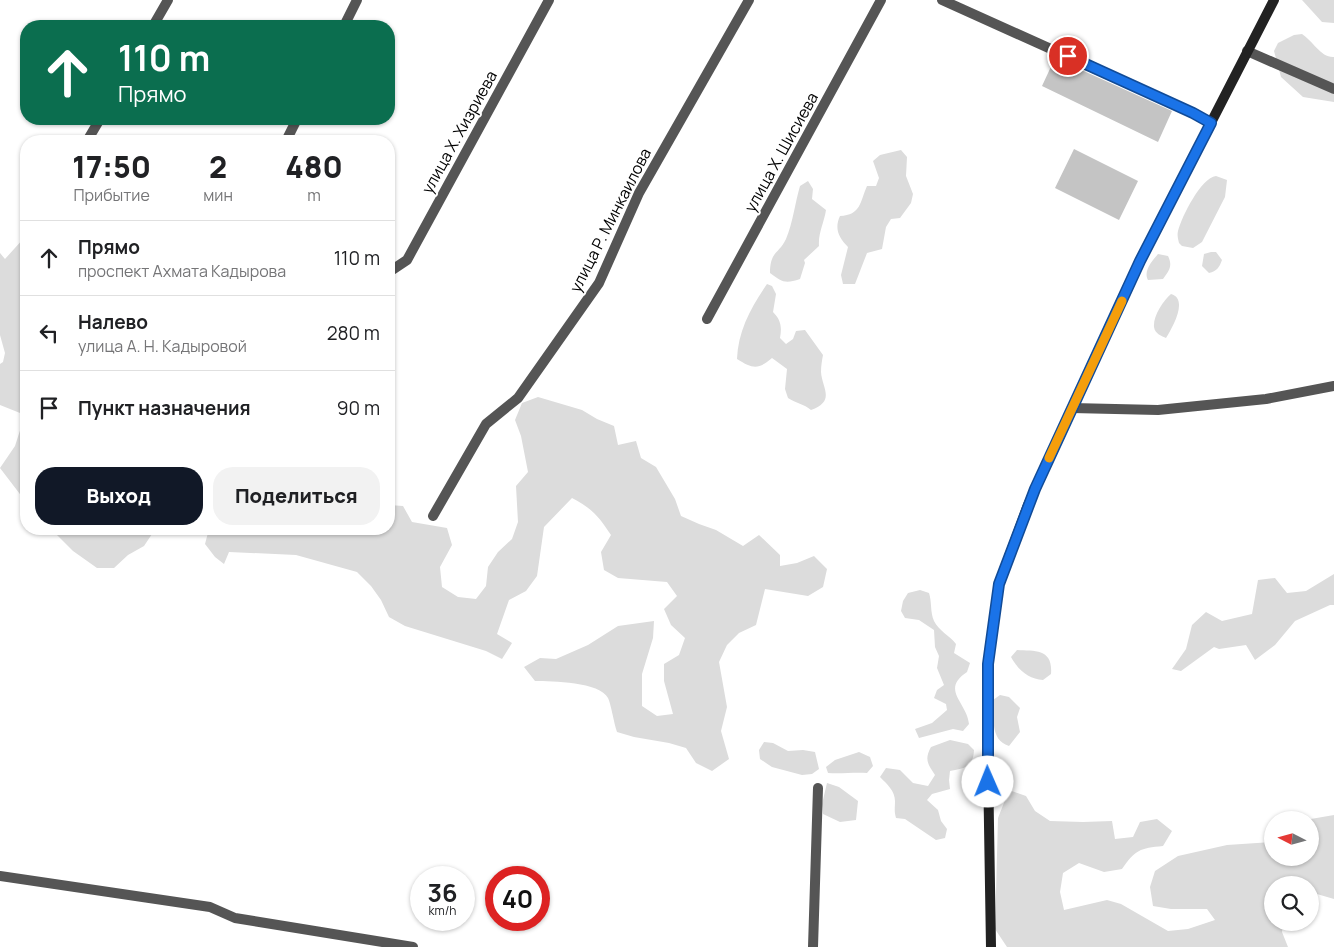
<!DOCTYPE html>
<html lang="ru">
<meta charset="utf-8">
<style>
:root{--surface:#fff;--page:#f2f2f2;--text:#202124;--muted:#757577;--line:#e0e0e0;--accent:#111827}
body{margin:0;font-family:Manrope,sans-serif;background:var(--page);color:var(--text);height:100vh;display:flex;flex-direction:column;font-size:19px;white-space:nowrap}
*{box-sizing:border-box;margin:0}
p{font-size:16px;color:var(--muted)}
.icon{flex:none;width:28px;height:28px;fill:none;stroke:currentColor;stroke-width:2;stroke-linecap:round;stroke-linejoin:round}
.map{position:relative;flex:1;overflow:hidden}
.drawer{position:absolute;left:20px;top:135px;width:375px;height:400px;display:flex;flex-direction:column;background:var(--surface);border-radius:20px;box-shadow:0 1px 4px #0004}
.drawer>*{flex:none}
.hud{position:absolute;left:20px;top:20px;width:375px;height:105px;border-radius:20px;box-shadow:0 1px 4px #0004;background:#0b6e4f;color:#fff;overflow:hidden}
.needle{width:32px;rotate:276deg}
.controls{position:absolute;left:1264px;top:811px;display:grid;gap:10px}
.controls a{display:grid;place-items:center;width:55px;height:55px;border-radius:50%;background:var(--surface);box-shadow:0 1px 4px #0004;font-size:25px}
.speed{position:absolute;left:410px;top:866px;display:flex;gap:10px;font-size:25px;font-weight:700;text-align:center}
.speed>*{display:grid;place-content:center;width:65px;height:65px;border-radius:50%;background:var(--surface);box-shadow:0 1px 4px #0004;line-height:1}
.speed small{font-size:12px;font-weight:400}
.speed .limit{border:8px solid #d22;background:#fff;color:#111}
.pin{position:absolute;display:grid;place-items:center;width:42px;height:42px;color:#fff;margin:-21px;border:2px solid #fff;border-radius:50%;box-shadow:0 1px 5px #0007}
.me{position:absolute;width:55px;margin:-28px;rotate:359deg;stroke-linejoin:round;filter:drop-shadow(0 0 4px #0008)}
.turn{display:flex;align-items:center;gap:18px;height:105px;padding:0 15px;font-size:22px}
.turn .icon{width:65px;height:65px;stroke-width:2.5}
.turn b{display:block;font-size:35px;line-height:42px}
.eta{display:flex;justify-content:space-evenly;align-items:center;height:85px;text-align:center}
.eta b{font-size:30px;font-weight:800;line-height:35px}
.cta{display:flex;gap:10px;margin-top:auto;padding:10px 15px}
.cta a{flex:1;height:58px;border-radius:20px;background:var(--accent);color:#fff;font-size:20px;font-weight:800;line-height:58px;text-align:center}
.cta a+a{background:var(--page);color:var(--text)}
ul{padding:0;list-style:none}
li{display:flex;align-items:center;gap:15px;height:75px;padding:0 15px;border-top:1px solid var(--line)}
li div{flex:1}
li b{display:block;font-size:19px}
li em{font-style:normal}
.map>svg:first-child{display:block}
</style>
<div class="map">
<svg width="1334" height="947" viewBox="0 0 1334 947">
<rect width="100%" height="100%" fill="#fff"/>
<path fill="#dcdcdc" d="M1302 0H1334V23L1322 22Z
M1302 34C1313 41 1321 58 1334 57V102L1303 97 1281 77 1274 51 1278 43 1294 35Z
M901 150 907 157 906 176 913 194 911 203 900 218 891 219 886 227 882 249 867 253 855 284H843L841 275 848 247C839 238 834 229 840 216 861 215 860 202 867 186H876L879 178 873 161 880 155Z
M1216 176 1227 180 1225 197 1202 242 1193 248 1182 246 1179 243C1178 239 1177 235 1178 231 1182 216 1201 178 1216 176Z
M808 181 813 189 812 199 826 210C824 223 818 233 819 246L804 260 805 263 800 279C785 284 782 282 770 273 770 251 779 254 786 239 793 222 795 203 800 186Z
M26 237V502L0 468 15 446 25 415 0 405V364L3 362 5 353 0 335V253L5 259 24 238Z
M1211 252H1216L1222 260C1219 268 1217 271 1209 273L1202 266 1204 254Z
M1158 254 1168 256C1173 266 1169 271 1163 279L1148 280C1143 271 1152 261 1158 254Z
M767 284 772 286 776 294 773 312C781 320 782 327 780 338L786 344 793 339 796 331 805 330 823 355C822 360 821 366 821 372 822 388 836 401 811 410 804 404 796 403 788 398L785 389 787 369 772 358C758 370 753 369 737 359 738 331 751 307 767 284Z
M1171 294C1189 299 1172 328 1166 338 1162 336 1155 334 1154 327 1153 316 1163 301 1171 294Z
M538 397 582 410 597 419 614 426 618 445 636 441 641 458 656 467 675 499 681 516 699 524 716 530 743 546 759 535 780 555V566L797 563 814 556 827 569 823 587 808 596 765 589 756 625 739 633 727 645 719 662 727 707 721 731 729 759 712 771 696 763 686 748 669 743 634 737 617 732C614 724 611 704 608 698 600 682 552 681 535 681L524 667 540 658 556 659 588 645 618 626 654 621 653 638 642 674V706L657 716 673 714 664 681V664L679 655 685 638 671 625 664 609 677 596 667 582 618 578 604 570 601 552 611 535C599 517 592 508 572 498L544 527 537 576 526 591 509 600 497 634 512 643 502 659 486 651 405 626 389 617 381 600 371 586 357 572 296 555 229 552 224 564 215 557 205 544 209 529H389V505L403 506 412 522 447 528 452 545 440 567 442 587 458 597 476 599 486 586 488 567 498 552 512 539 518 522 516 486 528 472 521 436 515 420 522 403Z
M51 529H154V531L144 546 128 555 114 568H97L73 551Z
M1334 574V605H1330L1295 621 1275 645 1255 660 1246 645 1219 649 1214 647 1181 671 1172 669 1186 649 1192 625 1206 612 1222 621 1252 614 1258 580 1275 578 1287 593 1306 591Z
M920 590 929 593C932 602 930 612 934 621 939 631 949 635 956 644L954 653 970 663 967 672C940 690 967 702 969 724L963 731 953 729 919 738 915 729 932 723 947 710 946 704 934 698 937 690 944 685 937 668 939 656 935 647 934 630 919 620 905 618 901 611 903 601 908 593Z
M1017 650C1036 651 1053 649 1051 674L1043 680C1029 679 1018 670 1011 657Z
M1000 695 1009 697 1020 708 1017 717 1020 732 1009 746C989 739 995 718 993 700Z
M950 740 968 744 974 750C973 767 966 768 950 771L949 780 950 789 932 794 927 800 938 810 941 821 947 829 945 838 936 840 905 819 896 818C894 811 895 808 895 801 895 791 887 784 880 777L886 768 900 770 913 783 928 786 935 775C928 764 924 760 931 747Z
M764 742 773 743 788 751 803 750 815 752 819 769 812 774 802 775 772 767 760 759 759 750Z
M859 752 870 757 873 766 867 773C854 772 842 774 828 773L826 767 835 760Z
M827 783 839 787 858 801 856 820 840 822 823 814 822 804Z
M1009 790 1026 796 1035 811 1050 821 1083 822 1112 821 1115 839 1133 837 1140 822 1157 819 1172 831 1163 846C1140 848 1135 850 1122 869L1104 872 1079 863 1063 873 1060 892 1064 910 1107 900 1121 904 1168 931 1188 929 1215 920 1207 909H1171L1153 906 1150 887 1155 871 1178 856 1227 845 1272 842V858H1310V820H1305L1334 815V899L1310 892V885H1272V922L1283 923 1282 932 1288 947H1007L995 929 998 818Z"/>
<path fill="#c4c4c4" d="M1055 58 1172 111 1158 142 1042 86Z
M1074 149 1138 181 1119 220 1055 188Z"/>
<g fill="none" stroke-linecap="round" stroke-linejoin="round">
<path stroke="#555" stroke-width="10" d="M942 0 1193 113 1211 123
M153 26 168 0
M344 26 357 0
M1247 51 1334 89
M87 141 100 119
M286 141 297 119
M389 272 407 260 549 0
M707 319 881 0
M1072 408 1158 410 1266 399 1334 386
M433 516 486 424 518 398 599 283 639 193 749 0
M0 876 210 907 235 918 413 947
M813 947 818 788"/>
<path stroke="#222" stroke-width="10" d="M991 947 988 764V664L999 584 1028 505 1140 261 1274 0"/>
</g>
<g fill="none" stroke-linecap="round" stroke-linejoin="round">
<defs>
<path id="route" d="M988 782V664L999 584 1035 489 1140 261 1211 123 1193 113 1068 56"/>
</defs>
<use href="#route" stroke="#114b97" stroke-width="12"/>
<use href="#route" stroke="#1a73e8" stroke-width="9"/>
<path stroke="#f59e0b" stroke-width="9" d="M1049 458 1122 301"/>
</g>
<g text-anchor="middle" stroke-width="4" stroke-linejoin="round" paint-order="stroke">
<g font-size="16" fill="#000" stroke="#fff">
<text transform="translate(459 132) rotate(-61)" y="6">улица Х. Хизриева</text>
<text transform="translate(781 152) rotate(-61)" y="6">улица Х. Шисиева</text>
<text transform="translate(610 220) rotate(-63)" y="6">улица Р. Минкаилова</text>
</g>
</g>
</svg>
<div class="controls">
<a><svg class="needle" viewBox="-14 -14 28 28"><path d="M0-13l5 13h-10z" fill="#e53935"/><path d="M0 13l5-13h-10z" fill="#757577"/></svg></a>
<a><svg class="icon" aria-label="search" viewBox="0 0 24 24"><circle cx="10" cy="10" r="6"/><path d="M15 15l6 6"/></svg></a>
</div>
<div class="speed"><div>36<small>km/h</small></div><div class="limit">40</div></div>
<div class="pin" style="left:1068px;top:56px;background:#d93025"><svg class="icon" aria-label="arrive" viewBox="0 0 24 24"><path d="M6 21V4h12l-3 4 3 4H6"/></svg></div>
<svg class="me" style="left:988px;top:782px" viewBox="-20 -20 40 40"><circle r="19" fill="#fff"/><path d="M0-13L10 11 0 6-10 11z" fill="#1a73e8"/></svg>
<div class="hud">
<div class="turn"><svg class="icon" aria-label="ahead" viewBox="0 0 24 24"><path d="M12 20V5M6 11l6-6 6 6"/></svg><div><b>110 m</b>Прямо</div></div>
</div>
<section class="drawer">
<div class="eta">
<div><b>17:50</b><p>Прибытие</p></div>
<div><b>2</b><p>мин</p></div>
<div><b>480</b><p>m</p></div>
</div>
<ul>
<li><svg class="icon" aria-label="ahead" viewBox="0 0 24 24"><path d="M12 20V5M6 11l6-6 6 6"/></svg><div><b>Прямо</b><p>проспект Ахмата Кадырова</p></div><em>110 m</em></li>
<li><svg class="icon" aria-label="left" viewBox="0 0 24 24"><path d="M17 20v-9H6M10 6l-5 5 5 5"/></svg><div><b>Налево</b><p>улица А. Н. Кадыровой</p></div><em>280 m</em></li>
<li><svg class="icon" aria-label="arrive" viewBox="0 0 24 24"><path d="M6 21V4h12l-3 4 3 4H6"/></svg><div><b>Пункт назначения</b></div><em>90 m</em></li>
</ul>
<div class="cta"><a>Выход</a><a>Поделиться</a></div>
</section>
</div>
